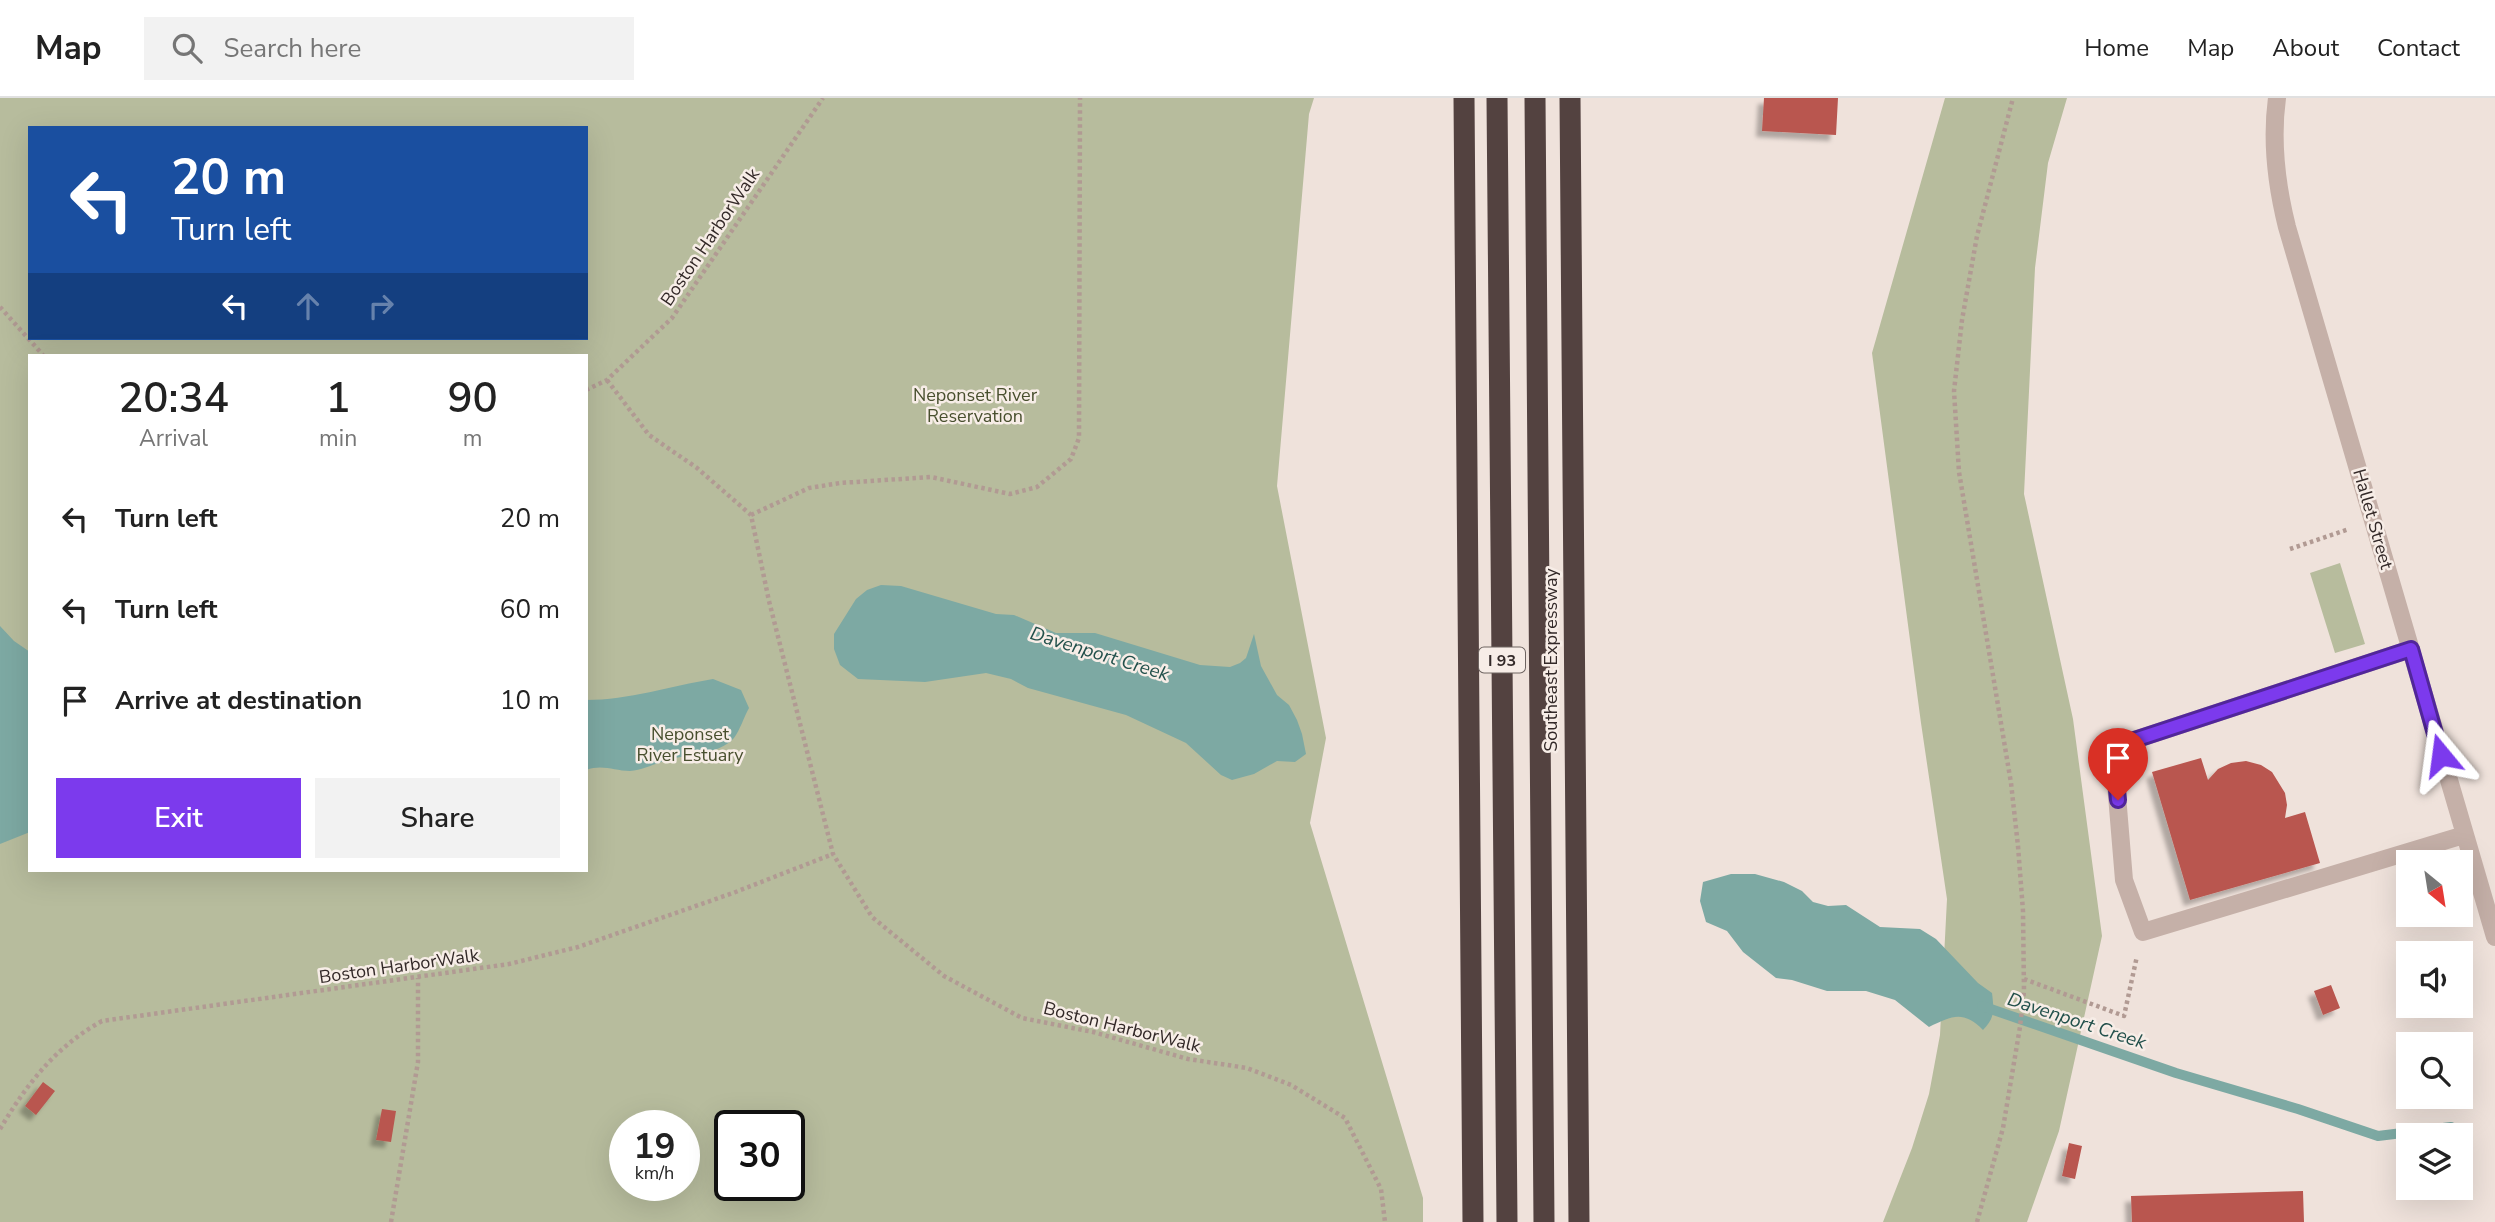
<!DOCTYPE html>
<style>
:root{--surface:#fff;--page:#f2f2f2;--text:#222;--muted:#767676;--line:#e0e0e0;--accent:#7c3aed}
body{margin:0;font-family:"Nunito Sans",sans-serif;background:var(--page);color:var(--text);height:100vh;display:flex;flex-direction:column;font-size:26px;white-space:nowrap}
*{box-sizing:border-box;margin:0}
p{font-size:23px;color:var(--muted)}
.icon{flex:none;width:38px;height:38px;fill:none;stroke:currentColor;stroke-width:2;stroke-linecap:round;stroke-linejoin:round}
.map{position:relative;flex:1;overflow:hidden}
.sheet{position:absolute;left:28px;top:256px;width:560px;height:518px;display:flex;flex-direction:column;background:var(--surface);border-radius:0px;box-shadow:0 7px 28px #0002}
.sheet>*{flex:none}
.hud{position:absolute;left:28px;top:28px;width:560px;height:214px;border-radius:0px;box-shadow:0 7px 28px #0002;background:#1a4fa0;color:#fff;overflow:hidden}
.needle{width:46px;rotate:150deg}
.controls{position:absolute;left:2396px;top:752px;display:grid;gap:14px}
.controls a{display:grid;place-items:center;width:77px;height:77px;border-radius:0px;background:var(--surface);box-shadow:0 7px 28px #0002;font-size:35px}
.speed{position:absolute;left:609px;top:1012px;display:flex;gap:14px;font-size:35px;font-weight:700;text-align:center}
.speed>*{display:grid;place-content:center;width:91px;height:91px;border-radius:50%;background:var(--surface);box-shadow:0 7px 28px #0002;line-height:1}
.speed small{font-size:18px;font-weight:400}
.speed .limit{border:4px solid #111;border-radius:10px;background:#fff;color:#111}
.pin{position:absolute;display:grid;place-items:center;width:60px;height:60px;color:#fff;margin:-72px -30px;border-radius:50% 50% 50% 0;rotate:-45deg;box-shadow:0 0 7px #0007}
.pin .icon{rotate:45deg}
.me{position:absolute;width:77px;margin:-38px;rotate:344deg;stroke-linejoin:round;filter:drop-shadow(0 0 5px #0008)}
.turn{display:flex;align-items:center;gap:24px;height:147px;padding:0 28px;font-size:32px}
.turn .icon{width:91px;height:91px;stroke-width:2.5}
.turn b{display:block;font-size:49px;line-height:60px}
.lanes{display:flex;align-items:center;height:66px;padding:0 28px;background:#0003;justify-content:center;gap:35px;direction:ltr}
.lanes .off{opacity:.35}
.eta{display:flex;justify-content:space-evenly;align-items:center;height:119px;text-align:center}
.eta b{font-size:42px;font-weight:600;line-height:49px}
.action{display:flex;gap:14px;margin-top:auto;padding:14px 28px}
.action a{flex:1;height:80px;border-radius:0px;background:var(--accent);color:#fff;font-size:28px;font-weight:600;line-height:80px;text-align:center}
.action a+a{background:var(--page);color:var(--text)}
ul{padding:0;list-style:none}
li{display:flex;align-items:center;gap:21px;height:91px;padding:0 28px}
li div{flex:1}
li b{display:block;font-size:26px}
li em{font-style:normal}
header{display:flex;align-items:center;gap:42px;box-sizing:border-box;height:98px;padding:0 35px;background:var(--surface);border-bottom:2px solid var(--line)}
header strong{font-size:33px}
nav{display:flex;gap:38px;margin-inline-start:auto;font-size:24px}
.search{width:490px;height:63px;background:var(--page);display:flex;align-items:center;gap:18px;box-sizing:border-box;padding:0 24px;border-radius:0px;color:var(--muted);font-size:26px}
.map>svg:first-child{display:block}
</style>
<header>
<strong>Map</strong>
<div class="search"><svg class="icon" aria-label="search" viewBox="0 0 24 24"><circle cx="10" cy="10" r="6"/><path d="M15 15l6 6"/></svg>Search here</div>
<nav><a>Home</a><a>Map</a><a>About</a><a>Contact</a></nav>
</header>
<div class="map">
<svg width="2495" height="1124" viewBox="0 0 2495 1124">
<defs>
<filter id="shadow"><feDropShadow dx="-6" dy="6" stdDeviation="2" flood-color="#0004"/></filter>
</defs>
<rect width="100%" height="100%" fill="#efe2db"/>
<path fill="#b7bc9d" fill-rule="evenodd" d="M0 0H1314L1309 16 1277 388 1326 640 1310 725 1423 1100V1124H0ZM30 30H586V240H30ZM30 257H586V772H30ZM625 1027H684V1087H625ZM730 1027H789V1087H730Z
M1945 0H2067L2048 65 2035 170 2024 396 2073 621 2102 838 2059 1033 2027 1124H1883L1912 1050 1929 996 1940 937 1947 801 1921 625 1872 255Z
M2340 465 2365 546 2335 555 2310 475Z"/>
<path fill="#7da9a3" d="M881 487 901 488 996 516 1014 517 1056 535H1095L1200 567 1230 569 1240 565 1246 560 1254 536 1261 568 1277 597 1289 607 1297 622 1302 636 1306 656 1295 664 1277 663 1254 676 1232 682 1221 677 1186 645 1126 617 1028 590 1011 581 986 575 925 584 858 581 840 567 834 551V536L856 501 867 492Z
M0 528 14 543 30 554V734L0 746Z
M713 581 741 592 749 610C744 619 740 632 734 640 719 657 687 656 667 662 654 666 643 672 630 673 614 673 603 666 586 672V602C629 602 670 588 713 581Z
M1731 776H1755L1784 784 1802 793 1813 804 1828 808 1846 807 1880 829 1920 831 1936 841 1978 885 1992 895C1994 912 1995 920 1983 932 1963 912 1952 918 1929 929L1895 902 1866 893H1827L1792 882 1776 880 1743 854 1727 833 1706 824 1700 803 1703 784Z"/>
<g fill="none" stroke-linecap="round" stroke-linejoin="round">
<path stroke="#7da9a3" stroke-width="10" d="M1982 908 2176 975 2298 1011 2378 1038 2451 1029"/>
</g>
<path fill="#b9564f" filter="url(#shadow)" d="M1764 0H1838L1836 37 1762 33Z
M2201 660 2208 682 2218 671 2231 665 2246 663 2261 667 2272 674 2285 695 2287 707 2285 720 2305 714 2320 765 2190 802 2152 674Z
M2331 887 2340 910 2323 917 2314 893Z
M43 984 55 993 36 1017 25 1008Z
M382 1011 396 1013 391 1044 376 1042Z
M2069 1045 2082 1048 2075 1081 2062 1078Z
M2303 1093 2304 1124H2132L2131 1098Z"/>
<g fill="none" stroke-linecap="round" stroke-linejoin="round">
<path stroke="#b19a93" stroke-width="4.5" stroke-dasharray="3.5 3.5" stroke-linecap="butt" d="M0 209 43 257
M607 282 649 337 697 370 751 417 769 503 833 756 872 819 944 878 1022 920 1093 934 1188 961 1247 970 1291 987 1345 1020 1381 1091 1385 1124
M586 292 607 282 672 220 823 0
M751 417 809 390 840 385 931 379 1010 396 1037 389 1071 361 1079 340 1080 0
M2290 451 2349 431
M2024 881 2124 918 2137 858
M0 1031C27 986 55 949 102 923L509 866 578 849 733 795 833 756
M391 1124 418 964V880
M1977 1124 2003 1030 2020 929 2024 893 2023 813 2018 748 2011 685 1959 374 1954 293 1962 222 1977 138 2013 0"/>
<path stroke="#c5b0a8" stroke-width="18" d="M2277 0C2271 44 2276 85 2287 129L2495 839
M2411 551 2113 649 2124 782 2143 834 2464 737"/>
<path stroke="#534240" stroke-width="21" d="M1464 0 1473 1124
M1497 0 1507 1124
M1535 0 1544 1124
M1570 0 1579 1124"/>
</g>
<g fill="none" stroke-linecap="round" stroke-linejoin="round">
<defs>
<path id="route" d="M2118 702 2113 649 2411 551 2441 657"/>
</defs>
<use href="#route" stroke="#51269a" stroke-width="18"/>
<use href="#route" stroke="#7c3aed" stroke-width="12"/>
</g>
<g text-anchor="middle" stroke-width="5" stroke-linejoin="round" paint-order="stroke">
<rect fill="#f7ede7" stroke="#6e6461" stroke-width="2" x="1479" y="549.5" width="46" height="25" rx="5"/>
<g font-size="16" font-weight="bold" fill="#332928">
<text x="1502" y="568">I 93</text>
</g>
<g font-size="18" fill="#332928" stroke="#f7ede7">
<text transform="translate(710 139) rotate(-56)" y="6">Boston HarborWalk</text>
<text transform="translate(2373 421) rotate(74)" y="6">Hallet Street</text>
<text transform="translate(1551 562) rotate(-90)" y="6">Southeast Expressway</text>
<text transform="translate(399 868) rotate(-8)" y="6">Boston HarborWalk</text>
<text transform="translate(1122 929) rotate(14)" y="6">Boston HarborWalk</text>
</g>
<g font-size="18" fill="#484f2e" stroke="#f7ede7">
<text x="975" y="303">Neponset River<tspan x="975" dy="21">Reservation</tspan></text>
<text x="690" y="642">Neponset<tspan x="690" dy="21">River Estuary</tspan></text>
</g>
<g font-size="19" font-style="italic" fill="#22504b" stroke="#f7ede7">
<text transform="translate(1100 555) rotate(17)" y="7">Davenport Creek</text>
<text transform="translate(2077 922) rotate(18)" y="7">Davenport Creek</text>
</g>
</g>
</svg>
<div class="controls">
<a><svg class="needle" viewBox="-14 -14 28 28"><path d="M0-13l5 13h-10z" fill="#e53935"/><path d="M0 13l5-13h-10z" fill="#767676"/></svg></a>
<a><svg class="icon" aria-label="sound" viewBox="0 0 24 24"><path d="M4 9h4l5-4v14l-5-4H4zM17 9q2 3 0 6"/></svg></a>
<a><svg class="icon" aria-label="search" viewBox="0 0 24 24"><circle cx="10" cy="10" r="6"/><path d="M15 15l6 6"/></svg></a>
<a><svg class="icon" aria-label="layers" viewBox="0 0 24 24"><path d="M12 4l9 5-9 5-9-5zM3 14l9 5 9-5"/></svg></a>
</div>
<div class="speed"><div>19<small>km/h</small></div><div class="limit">30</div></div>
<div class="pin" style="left:2118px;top:702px;background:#d93025"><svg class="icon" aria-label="arrive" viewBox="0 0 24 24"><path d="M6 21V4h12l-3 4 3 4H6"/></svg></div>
<svg class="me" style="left:2441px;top:657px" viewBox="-20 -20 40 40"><path d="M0-17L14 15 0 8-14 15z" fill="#7c3aed" stroke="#fff" stroke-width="4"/></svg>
<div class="hud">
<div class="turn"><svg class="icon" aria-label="left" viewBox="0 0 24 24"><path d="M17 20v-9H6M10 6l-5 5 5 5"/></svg><div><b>20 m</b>Turn left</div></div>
<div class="lanes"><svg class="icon" aria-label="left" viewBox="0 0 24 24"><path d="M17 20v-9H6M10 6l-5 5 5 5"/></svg><svg class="icon off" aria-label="ahead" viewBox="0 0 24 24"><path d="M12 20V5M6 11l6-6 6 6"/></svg><svg class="icon off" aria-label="right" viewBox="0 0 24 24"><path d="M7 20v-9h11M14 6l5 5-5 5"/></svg></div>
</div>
<section class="sheet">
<div class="eta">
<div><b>20:34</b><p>Arrival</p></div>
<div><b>1</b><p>min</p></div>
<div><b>90</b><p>m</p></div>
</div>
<ul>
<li><svg class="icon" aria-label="left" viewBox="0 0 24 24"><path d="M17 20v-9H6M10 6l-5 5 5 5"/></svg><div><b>Turn left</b></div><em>20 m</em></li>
<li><svg class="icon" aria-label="left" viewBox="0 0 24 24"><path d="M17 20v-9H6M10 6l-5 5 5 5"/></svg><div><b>Turn left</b></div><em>60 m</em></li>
<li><svg class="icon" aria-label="arrive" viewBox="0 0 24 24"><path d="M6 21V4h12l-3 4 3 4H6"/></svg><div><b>Arrive at destination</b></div><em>10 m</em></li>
</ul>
<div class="action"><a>Exit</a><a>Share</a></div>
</section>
</div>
